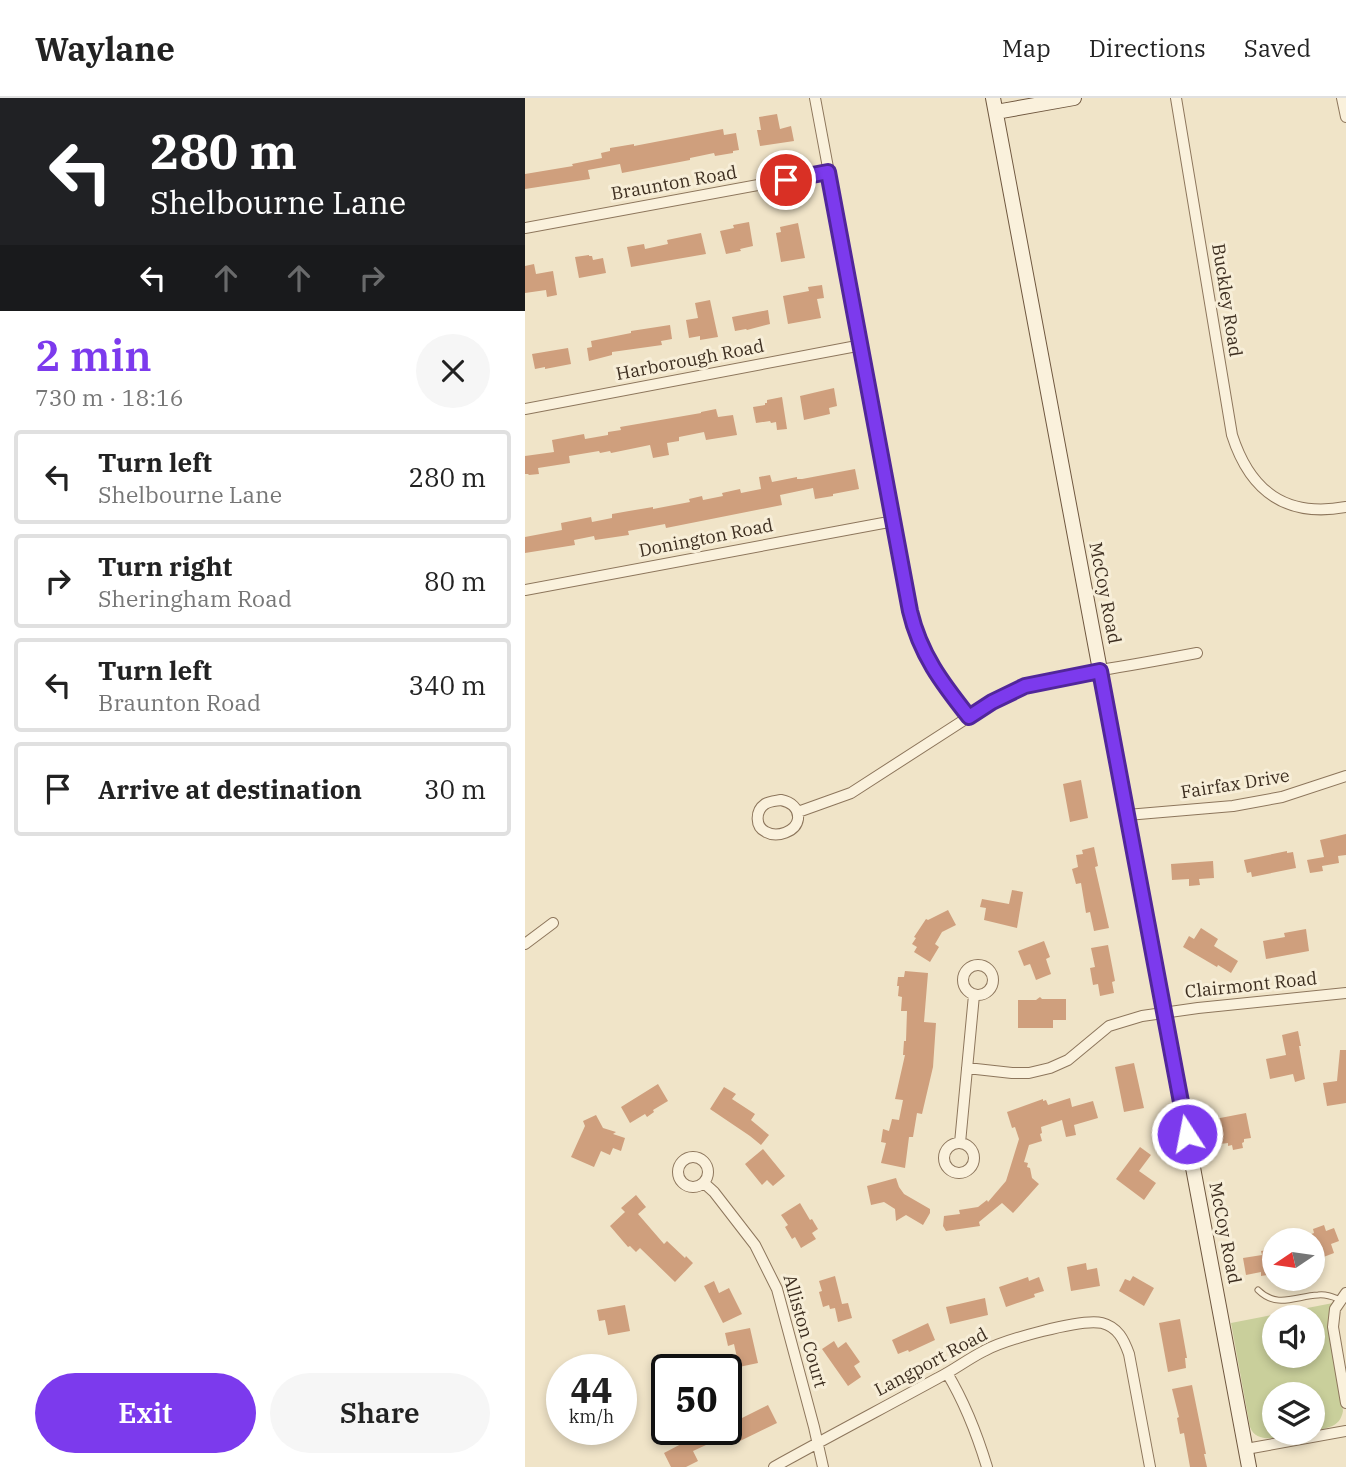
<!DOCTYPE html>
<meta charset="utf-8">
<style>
:root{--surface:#fff;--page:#f6f6f6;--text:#222;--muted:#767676;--line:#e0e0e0;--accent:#7c3aed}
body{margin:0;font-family:"IBM Plex Serif",serif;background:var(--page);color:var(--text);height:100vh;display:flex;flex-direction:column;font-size:26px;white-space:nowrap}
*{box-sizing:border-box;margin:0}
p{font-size:23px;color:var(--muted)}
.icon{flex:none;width:38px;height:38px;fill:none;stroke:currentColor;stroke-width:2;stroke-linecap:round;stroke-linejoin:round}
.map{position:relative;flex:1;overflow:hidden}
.drawer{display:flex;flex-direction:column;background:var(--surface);width:525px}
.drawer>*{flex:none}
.hud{background:#202124;color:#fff;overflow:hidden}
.needle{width:46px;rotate:257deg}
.fabs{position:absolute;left:737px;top:1130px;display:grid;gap:14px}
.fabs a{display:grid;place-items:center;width:63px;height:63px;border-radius:50%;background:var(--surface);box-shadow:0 4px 10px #0003;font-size:35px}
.speed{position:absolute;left:21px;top:1256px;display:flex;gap:14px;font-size:35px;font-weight:700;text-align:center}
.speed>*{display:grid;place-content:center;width:91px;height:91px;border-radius:50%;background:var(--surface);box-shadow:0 4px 10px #0003;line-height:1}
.speed small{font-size:18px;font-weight:400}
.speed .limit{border:4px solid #111;border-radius:10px;background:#fff;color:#111}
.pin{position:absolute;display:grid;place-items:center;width:60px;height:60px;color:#fff;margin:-30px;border:4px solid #fff;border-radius:50%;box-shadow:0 2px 7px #0007}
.me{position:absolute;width:77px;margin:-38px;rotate:349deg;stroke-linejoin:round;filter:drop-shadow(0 0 5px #0008)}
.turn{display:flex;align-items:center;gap:24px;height:147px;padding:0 35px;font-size:32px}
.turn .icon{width:91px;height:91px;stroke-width:2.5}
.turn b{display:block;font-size:49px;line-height:60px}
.lanes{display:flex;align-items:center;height:66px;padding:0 35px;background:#0003;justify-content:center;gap:35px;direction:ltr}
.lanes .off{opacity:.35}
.round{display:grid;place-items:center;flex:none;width:74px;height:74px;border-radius:37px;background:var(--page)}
.head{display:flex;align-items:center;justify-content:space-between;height:119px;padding:0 35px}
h1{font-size:42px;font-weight:600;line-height:52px;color:var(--accent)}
.primary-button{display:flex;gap:14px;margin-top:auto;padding:14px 35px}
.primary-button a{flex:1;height:80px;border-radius:42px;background:var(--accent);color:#fff;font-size:28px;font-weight:600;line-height:80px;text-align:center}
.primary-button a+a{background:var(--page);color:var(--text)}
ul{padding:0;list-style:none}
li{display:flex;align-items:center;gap:21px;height:94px;margin:0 14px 10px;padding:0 21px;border:4px solid var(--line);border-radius:7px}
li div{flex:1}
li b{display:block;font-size:26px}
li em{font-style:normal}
header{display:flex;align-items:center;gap:42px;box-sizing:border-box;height:98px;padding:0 35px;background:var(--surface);border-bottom:2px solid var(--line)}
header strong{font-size:33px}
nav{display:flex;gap:38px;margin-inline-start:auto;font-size:24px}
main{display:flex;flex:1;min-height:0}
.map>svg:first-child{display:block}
</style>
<header>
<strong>Waylane</strong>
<nav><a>Map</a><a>Directions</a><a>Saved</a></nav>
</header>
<main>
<section class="drawer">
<div class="hud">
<div class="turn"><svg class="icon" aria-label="left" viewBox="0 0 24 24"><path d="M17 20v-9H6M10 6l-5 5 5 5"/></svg><div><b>280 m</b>Shelbourne Lane</div></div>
<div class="lanes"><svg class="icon" aria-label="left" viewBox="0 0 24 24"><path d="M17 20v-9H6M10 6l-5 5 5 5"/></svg><svg class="icon off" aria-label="ahead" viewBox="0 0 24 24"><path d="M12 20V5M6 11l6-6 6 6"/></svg><svg class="icon off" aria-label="ahead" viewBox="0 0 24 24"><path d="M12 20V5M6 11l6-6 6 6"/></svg><svg class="icon off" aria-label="right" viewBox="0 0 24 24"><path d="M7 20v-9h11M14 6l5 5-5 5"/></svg></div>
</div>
<div class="head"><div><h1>2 min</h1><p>730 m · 18:16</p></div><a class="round"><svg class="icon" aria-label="close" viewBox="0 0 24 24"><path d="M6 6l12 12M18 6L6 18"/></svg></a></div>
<ul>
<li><svg class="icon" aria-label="left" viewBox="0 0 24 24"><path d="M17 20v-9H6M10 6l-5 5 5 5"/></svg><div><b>Turn left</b><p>Shelbourne Lane</p></div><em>280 m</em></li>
<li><svg class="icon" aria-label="right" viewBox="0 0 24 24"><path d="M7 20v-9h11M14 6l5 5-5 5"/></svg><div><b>Turn right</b><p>Sheringham Road</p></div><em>80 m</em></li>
<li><svg class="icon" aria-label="left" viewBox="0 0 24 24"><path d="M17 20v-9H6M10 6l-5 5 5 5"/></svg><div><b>Turn left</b><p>Braunton Road</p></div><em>340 m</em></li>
<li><svg class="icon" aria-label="arrive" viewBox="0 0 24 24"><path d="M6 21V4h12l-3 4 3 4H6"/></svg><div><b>Arrive at destination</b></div><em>30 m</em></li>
</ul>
<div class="primary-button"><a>Exit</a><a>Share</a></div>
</section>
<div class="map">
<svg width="821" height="1369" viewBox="0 0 821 1369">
<rect width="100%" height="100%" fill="#f0e4c8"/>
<path fill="#c9cf9b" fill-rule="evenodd" d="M808 1205 804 1223 818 1313C815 1330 801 1330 788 1333V1297H749V1335H775C760 1338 732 1348 725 1329L706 1225ZM749 1220H788V1258H749Z"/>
<path fill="#cf9f7d" d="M252 16 255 31 266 28 269 43 235 48 232 32H236L234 19Z
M198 31 199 37 211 35 214 52 208 53V55L190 58 189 55 165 60V62L97 75 95 66 63 72 65 81 0 91V76L48 68 47 66 77 60 76 55 85 53V50L109 46V48Z
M224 124 228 148 215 151 216 153 201 156 195 133 209 130 208 127Z
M273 125 280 160 256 164 251 135 256 134 255 129Z
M176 135 181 156 106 169 102 149 119 146 120 151 143 146 142 142Z
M64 157V158H67L68 162 78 160 81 175 54 180 50 159Z
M9 166 11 176 28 173 32 197 22 199 21 192 0 195V168Z
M297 187 299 200 292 201 296 220 263 226 258 198 284 193 283 189Z
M185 202 193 239 175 242V238L164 240 161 222 173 220 170 205Z
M243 212 245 226 222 232 221 231 210 233 207 219Z
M145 227 147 241 136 243 137 247 87 254V257L64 263 62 250 67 249 66 243 106 235V233Z
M43 250 46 266 20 271V269L10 271 7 256Z
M309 290 312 308 304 310 305 316 279 322 275 298Z
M257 299 262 331 252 332 251 324 246 325 245 323 231 325 228 309 240 307V305H242V302Z
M191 311 193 319 208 317 212 337 181 342 179 334 154 339V343L142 345 144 357 128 360 125 347 86 355 85 353 75 355 74 353 44 358 45 365 13 370 14 376 4 377 3 376H0V358L29 354 27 342 59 336 60 341 83 337V334L96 332 95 329 176 315V314Z
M330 371 334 391 308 396V398L290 401 288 390 255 397 257 407 141 430 140 426 103 433 104 437 70 442 69 438 49 442 50 447 0 455V439L37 432 36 425 66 419 67 424 87 420V416L104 413 128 409V411L165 404 164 401 177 398 178 402 198 398 197 395 215 391 216 395 236 391 234 379 245 377 247 384 272 379V381H277Z
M556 682 563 720 545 724 538 686Z
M821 736V757L813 758 814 765 797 768 798 773 785 775 782 762 799 759 795 742Z
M569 749 573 768 570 769 584 830 569 833 565 814 561 815 556 785 551 786 547 771 553 769 551 757 558 756 557 752Z
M762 753V755L768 754 771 770 727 779 726 774 722 775 719 762Z
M688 763 689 780 674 781 675 787 664 788V781L647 782 646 766Z
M487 792 498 794 492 830 459 822 461 810 455 809 457 801 484 806Z
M423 812 431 827 417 834 410 846 414 849 405 864 389 854 392 849 387 846 391 840 389 839 401 821 403 822Z
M676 830 693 841 689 848 713 863 706 875 693 867 692 869 658 849 664 838 669 841Z
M781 831 784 853 741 861 738 843 760 839 759 835Z
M519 843 525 859 521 861 526 876 511 882 505 866 499 868 493 853Z
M583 847 590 883 587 884 589 895 575 898 573 886 568 887 565 870 570 869 566 850Z
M380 873 403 875 399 924 411 925 408 969 397 1016 392 1015 388 1039H384L380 1070 356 1065 361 1045 356 1044 358 1031 364 1033 367 1021 374 1022 378 1002 370 1001 380 957H378L379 943H381L382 913H376L377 899 373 898 374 888H372L373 879H379Z
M515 899 517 901H541V922H528V930H493V902H511Z
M773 933 776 948H774L780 981 770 984 768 976 745 981 741 961 761 957 757 937Z
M815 952H821V1005L802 1008 798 985 812 983Z
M609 965 619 1010 599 1014 590 969Z
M133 986 143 1003 128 1012 129 1014 122 1019 120 1016 105 1025 96 1009Z
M199 989 211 996 207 1001 230 1016 226 1022 244 1037 236 1047 225 1038 185 1011Z
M545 1000 547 1009 568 1003 573 1020 549 1027 551 1037 541 1039 537 1022 516 1029 517 1035 515 1036 517 1043 504 1047 499 1064 503 1065 502 1069 505 1070 507 1080 514 1086 488 1115 477 1105 454 1124 455 1128 421 1133 418 1128 419 1118 435 1116 434 1112 453 1109 462 1102 463 1104 481 1083 494 1041 490 1029 487 1030 482 1014 518 1001V1003L521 1002 523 1007Z
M721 1015 726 1040 719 1041V1044L717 1045 718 1050 708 1052 707 1047 703 1048V1045L695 1046 690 1021Z
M71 1017 78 1030 91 1034 88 1036 100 1040 96 1053 88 1050 85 1057 76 1053 69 1069 46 1059 60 1028 58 1023Z
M615 1049 626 1057 614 1073 631 1085 619 1102 591 1081Z
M238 1051 260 1078 248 1088 242 1082 237 1087 220 1066Z
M371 1080 374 1089 379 1096 405 1111V1115L398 1127 381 1117 371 1123 370 1111 359 1104 346 1107 342 1088Z
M111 1097 121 1109 113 1116 139 1146 142 1143 160 1160 161 1158 168 1165 150 1184 115 1150 111 1154 105 1148 103 1149 85 1128 100 1114 96 1110Z
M275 1105 285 1122 287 1121 293 1131 287 1135 291 1141 276 1150 270 1139 267 1141 260 1129 263 1127 256 1117Z
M799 1127 801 1133 809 1130 814 1143 806 1146 809 1155 788 1163V1143L770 1142 789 1135 788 1131Z
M749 1151V1176L736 1178V1174L721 1177 718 1160 737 1157 736 1153Z
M561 1165 562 1172 572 1170 575 1188 546 1193 542 1169Z
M310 1178 317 1206 323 1205 327 1220 313 1224 310 1210 305 1211 304 1207 298 1209 294 1194 297 1193 294 1183Z
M608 1178 629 1190 619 1208 594 1193 600 1181 605 1183Z
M503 1179 504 1183 514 1179 519 1193 509 1196 510 1199 481 1209 474 1189Z
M189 1183 194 1195 204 1190 217 1216 198 1225 179 1188Z
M460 1200 463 1217 425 1226 421 1209Z
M100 1207 105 1233 83 1237 80 1222 74 1223 72 1212Z
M655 1221 662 1260H660L661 1270 643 1274 634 1225Z
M403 1225 410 1242 384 1254 383 1252 373 1256 367 1242Z
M225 1230 233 1265 214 1269 209 1246 203 1248 200 1235Z
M309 1243 313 1250 321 1244 335 1264 329 1268 336 1279 323 1288 297 1251Z
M667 1287 681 1356H679L682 1369H665L659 1335 655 1336 652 1320 654 1319 647 1291Z
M243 1307 252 1325 213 1344 205 1326Z
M175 1336 181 1347 168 1353 173 1363 161 1369H146L139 1355Z"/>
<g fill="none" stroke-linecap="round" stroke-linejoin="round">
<defs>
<path id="lane" d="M733 1192C752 1211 771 1198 793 1197 802 1196 808 1199 816 1202"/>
<path id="street" d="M290 0 389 530C402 564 422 591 444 619
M651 0 707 337C725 393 760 420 821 409
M817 0 821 19
M0 130 303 74
M0 311 337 247
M0 492 369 423
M256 702C266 704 274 710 273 721 271 734 252 740 241 734 230 729 230 713 240 706 245 703 251 703 256 702Z
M273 714 326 695 467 604C504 585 536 580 576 572 608 567 640 561 672 555
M602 717 708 708 757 699 821 678
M0 846 28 825
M438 882a15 15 0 1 1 30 0a15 15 0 1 1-30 0Z
M442 970 487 975H504L525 970 543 962 584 928 617 918 673 910 821 895
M435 1045 449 897
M419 1060a15 15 0 1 1 30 0a15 15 0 1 1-30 0Z
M153 1074a15 15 0 1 1 30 0a15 15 0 1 1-30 0Z
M179 1085 189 1094 230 1147 252 1191 289 1329 298 1369
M821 1195 810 1211 808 1229 821 1305
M422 1275C440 1305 452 1336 462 1369
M721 1351 821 1333
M249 1369C303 1339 358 1310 413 1280 429 1272 443 1261 459 1253 479 1242 556 1220 577 1225 593 1229 599 1242 604 1256L625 1369"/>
<path id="secondary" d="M468 0 724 1369
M471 14 549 0"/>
</defs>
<use href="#lane" stroke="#8d765c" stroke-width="7"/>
<use href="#street" stroke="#8d765c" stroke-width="12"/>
<use href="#secondary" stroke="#6f573f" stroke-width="16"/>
<use href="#lane" stroke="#faf1dc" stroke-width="5"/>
<use href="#street" stroke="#faf1dc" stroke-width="10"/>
<use href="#secondary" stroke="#faf1dc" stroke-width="14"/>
</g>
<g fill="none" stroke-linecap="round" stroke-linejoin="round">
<defs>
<path id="route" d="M261 82 303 74 385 513C395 556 417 585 444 619L467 604 500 588 575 573 662 1036"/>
</defs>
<use href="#route" stroke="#51269a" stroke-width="18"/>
<use href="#route" stroke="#7c3aed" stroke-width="12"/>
</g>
<g text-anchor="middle" stroke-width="6" stroke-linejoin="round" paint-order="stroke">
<g font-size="18" fill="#3d2e20" stroke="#f7eed8">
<text transform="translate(149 85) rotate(-10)" y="6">Braunton Road</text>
<text transform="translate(702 202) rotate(81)" y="6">Buckley Road</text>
<text transform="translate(165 262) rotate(-11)" y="6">Harborough Road</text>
<text transform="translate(181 440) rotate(-11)" y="6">Donington Road</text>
<text transform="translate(580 495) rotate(79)" y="6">McCoy Road</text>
<text transform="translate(710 686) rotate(-9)" y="6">Fairfax Drive</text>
<text transform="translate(726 887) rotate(-6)" y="6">Clairmont Road</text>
<text transform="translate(700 1135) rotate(79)" y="6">McCoy Road</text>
<text transform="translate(280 1233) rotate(74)" y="6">Alliston Court</text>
<text transform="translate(406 1264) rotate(-28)" y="6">Langport Road</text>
</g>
</g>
</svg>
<div class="fabs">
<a><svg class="needle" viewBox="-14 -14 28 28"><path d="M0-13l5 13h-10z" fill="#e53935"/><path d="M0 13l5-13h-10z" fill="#767676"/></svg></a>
<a><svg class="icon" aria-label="sound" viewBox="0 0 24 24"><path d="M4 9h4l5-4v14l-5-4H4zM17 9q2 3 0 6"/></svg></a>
<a><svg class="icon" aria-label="layers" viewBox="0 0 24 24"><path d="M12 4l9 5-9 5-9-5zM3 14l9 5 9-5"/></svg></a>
</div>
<div class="speed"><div>44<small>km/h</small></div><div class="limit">50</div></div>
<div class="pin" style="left:261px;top:82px;background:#d93025"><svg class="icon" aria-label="arrive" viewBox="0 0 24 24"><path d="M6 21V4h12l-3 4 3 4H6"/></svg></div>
<svg class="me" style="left:662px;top:1036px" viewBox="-20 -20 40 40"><circle r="17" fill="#7c3aed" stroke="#fff" stroke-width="3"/><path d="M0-11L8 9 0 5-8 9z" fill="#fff"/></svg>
</div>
</main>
